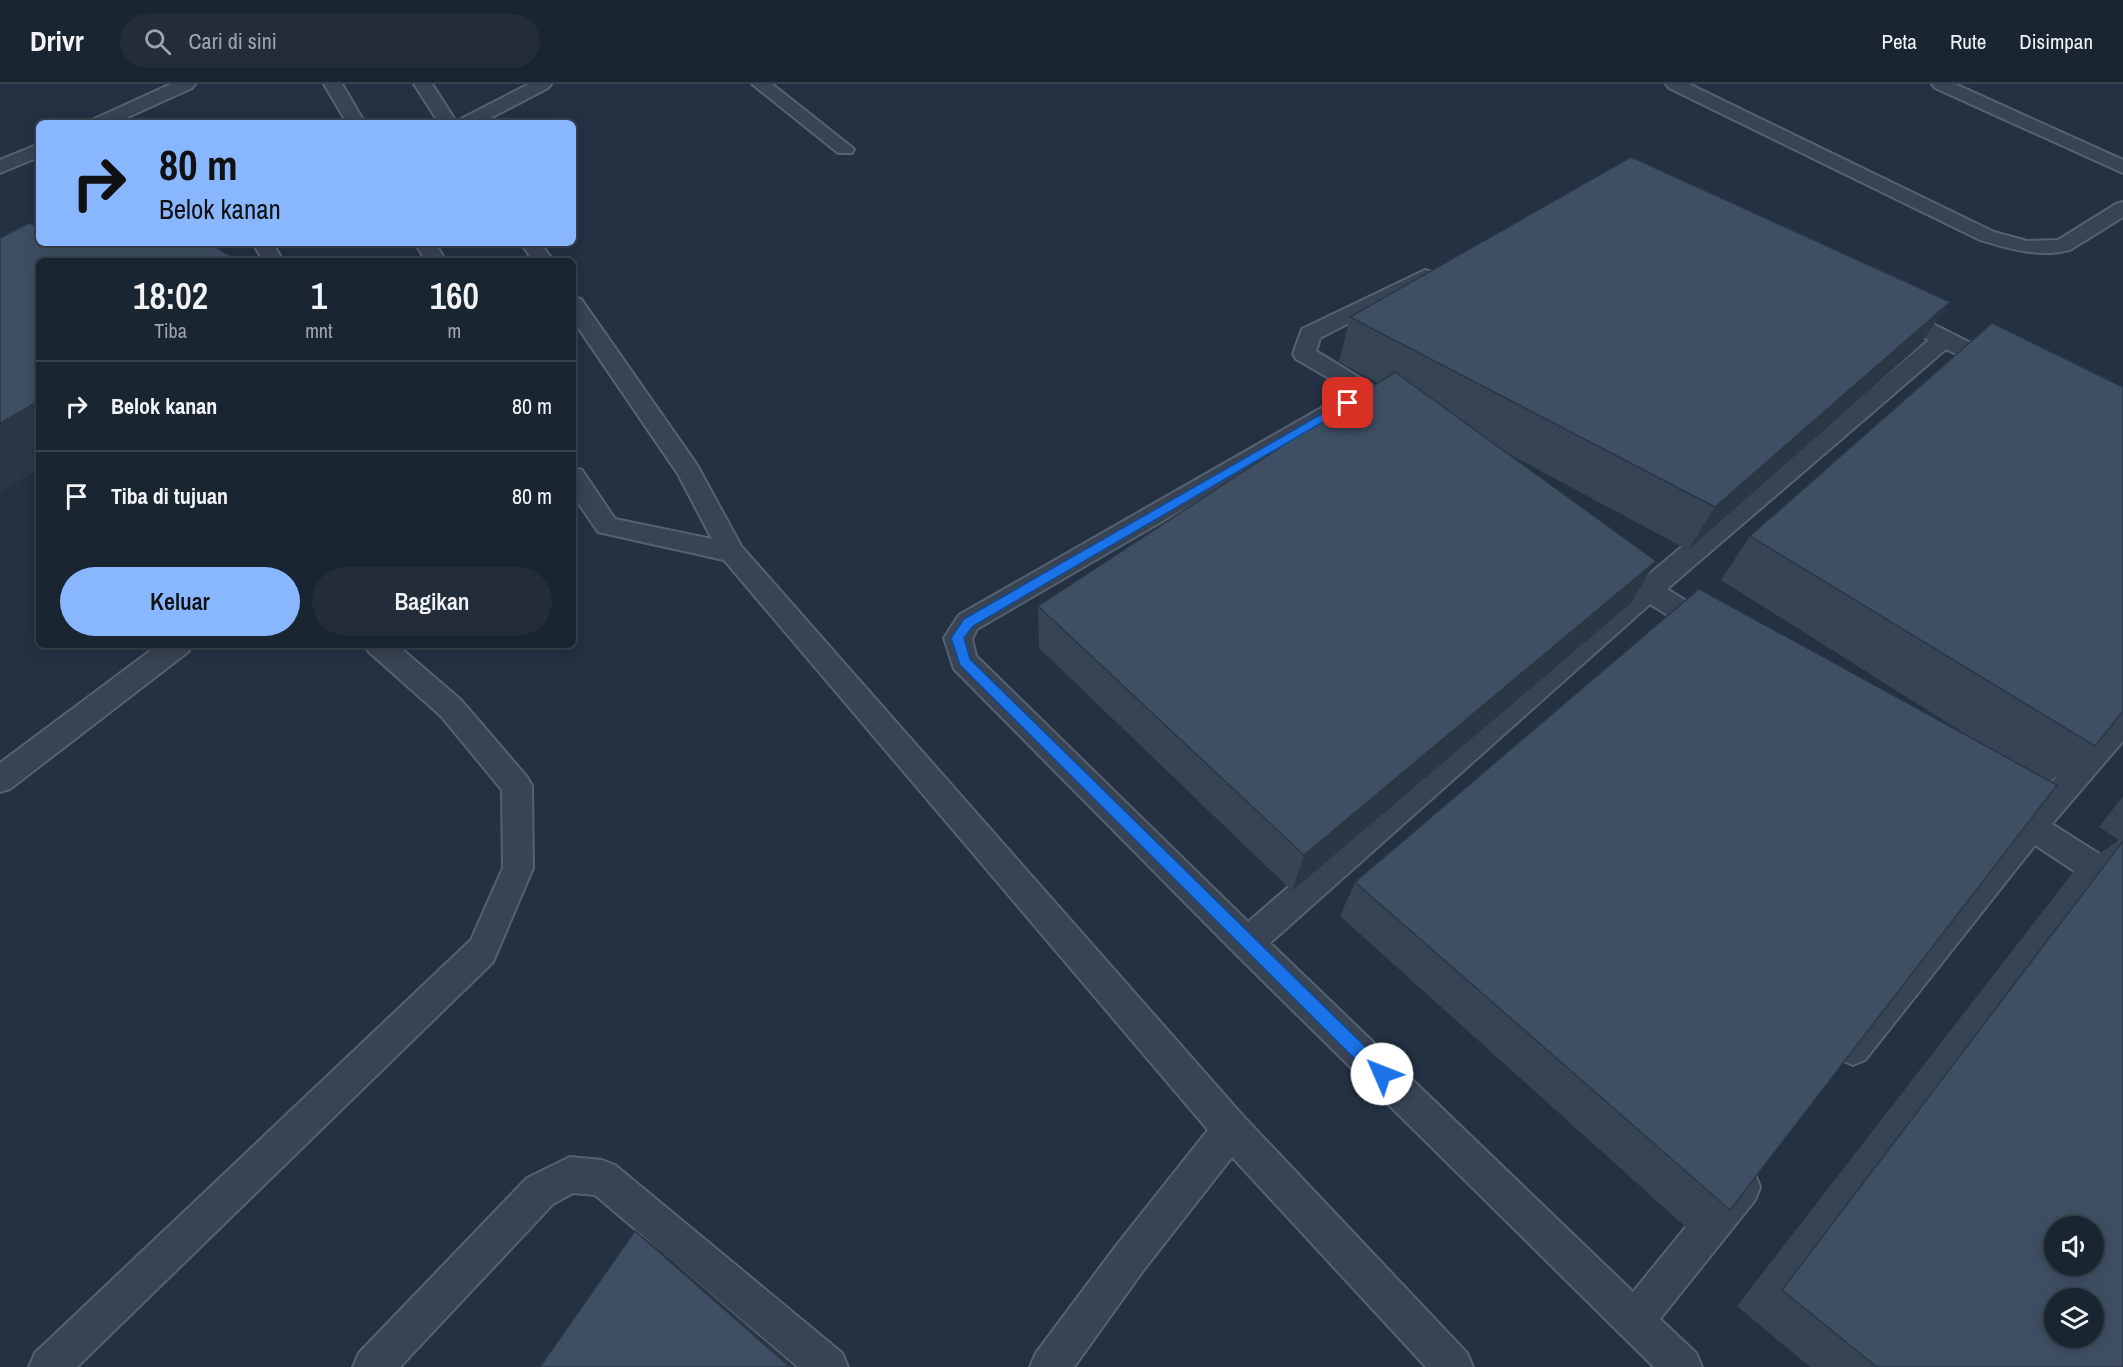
<!DOCTYPE html>
<html lang="id">
<style>
:root{--surface:#1a2532;--page:#232d3a;--text:#f1f3f6;--muted:#9fa5ac;--line:#38424d;--accent:#88b6ff}
body{margin:0;font-family:"Archivo Narrow",sans-serif;background:var(--page);color:var(--text);height:100vh;display:flex;flex-direction:column;font-size:22px;white-space:nowrap}
*{box-sizing:border-box;margin:0}
p{font-size:20px;color:var(--muted)}
.icon{flex:none;width:33px;height:33px;fill:none;stroke:currentColor;stroke-width:2;stroke-linecap:round;stroke-linejoin:round}
.map{position:relative;flex:1;overflow:hidden}
.side{position:absolute;left:36px;top:174px;width:540px;height:390px;display:flex;flex-direction:column;background:var(--surface);border-radius:9px;box-shadow:0 3px 15px #0003,0 0 0 2px var(--line)}
.side>*{flex:none}
.top-card{position:absolute;left:36px;top:36px;width:540px;height:126px;border-radius:9px;box-shadow:0 3px 15px #0003,0 0 0 2px var(--line);background:#88b6ff;color:#111;overflow:hidden}
.controls{position:absolute;left:2044px;top:1132px;display:grid;gap:12px}
.controls a{display:grid;place-items:center;width:60px;height:60px;border-radius:50%;background:var(--surface);box-shadow:0 3px 15px #0003,0 0 0 2px var(--line);font-size:30px}
.pin{position:absolute;display:grid;place-items:center;width:51px;height:51px;color:#fff;margin:-26px;border-radius:12px;box-shadow:0 3px 9px #0006}
.me{position:absolute;width:66px;margin:-33px;rotate:314deg;stroke-linejoin:round;filter:drop-shadow(0 0 4px #0008)}
.turn{display:flex;align-items:center;gap:21px;height:126px;padding:0 24px;font-size:27px}
.turn .icon{width:78px;height:78px;stroke-width:2.5}
.turn b{display:block;font-size:42px;line-height:51px}
.eta{display:flex;justify-content:space-evenly;align-items:center;height:102px;text-align:center}
.eta b{font-size:36px;font-weight:600;line-height:42px}
.cta{display:flex;gap:12px;margin-top:auto;padding:12px 24px}
.cta a{flex:1;height:69px;border-radius:36px;background:var(--accent);color:#111;font-size:24px;font-weight:600;line-height:69px;text-align:center}
.cta a+a{background:var(--page);color:var(--text)}
ul{padding:0;list-style:none}
li{display:flex;align-items:center;gap:18px;height:90px;padding:0 24px;border-top:2px solid var(--line)}
li div{flex:1}
li b{display:block;font-size:22px}
li em{font-style:normal}
header{display:flex;align-items:center;gap:36px;box-sizing:border-box;height:84px;padding:0 30px;background:var(--surface);border-bottom:2px solid var(--line)}
header strong{font-size:28px}
nav{display:flex;gap:33px;margin-inline-start:auto;font-size:21px}
.search{width:420px;height:54px;background:var(--page);display:flex;align-items:center;gap:15px;box-sizing:border-box;padding:0 21px;border-radius:33px;color:var(--muted);font-size:22px}
.map>svg:first-child{display:block}
</style>
<header>
<strong>Drivr</strong>
<div class="search"><svg class="icon" aria-label="search" viewBox="0 0 24 24"><circle cx="10" cy="10" r="6"/><path d="M15 15l6 6"/></svg>Cari di sini</div>
<nav><a>Peta</a><a>Rute</a><a>Disimpan</a></nav>
</header>
<div class="map">
<svg width="2123" height="1283" viewBox="0 0 2123 1283">
<rect width="100%" height="100%" fill="#233143"/>
<g fill="none" stroke-linecap="round" stroke-linejoin="round">
<defs>
<path id="lane" d="M171 0H195L192 4 115 39H91L94 35Z
M324 0H342L365 39H347Z
M414 0H432L457 39H439Z
M529 0H551L548 4 481 39H458L461 35Z
M752 0H772L854 65 852 69H838Z
M1666 0H1689L1994 148 2027 157 2058 156 2116 120 2123 118V133L2070 166C2039 174 2010 165 1980 156L1669 4Z
M1932 0H1955L2123 76V89L1935 4Z
M39 60V73L0 89V76Z
M253 159H273L283 177H263Z
M415 159H435L446 177H426Z
M521 159H541L553 177H533Z
M1425 186 1432 188 1435 192 1432 196 1320 254 1316 267 1394 315 1398 320 1394 325C1382 329 1377 325 1367 318L977 545 972 555 976 572 1248 838 1630 507 1601 486 1597 479 1601 472C1619 467 1633 482 1647 492L1929 256 1887 235 1884 230 1887 225 1895 223 1903 225 2007 277 2010 282 2007 287 1999 289 1991 287 1946 265 1667 505 1718 537 1722 544 1718 551 1709 554 1700 551 1650 520 1270 859 1633 1208 1729 1090 1742 1085 1755 1090 1760 1103 1755 1116 1660 1235 1696 1269 1702 1283H1654L1236 870 954 585 944 554 959 531 1351 307 1296 275 1293 270 1302 245Z
M573 213 581 215 697 381 741 462 1244 1033 1467 1269 1473 1283H1426L1232 1073 1142 1188 1074 1283H1030L1036 1269 1116 1162 1208 1046 724 476 598 448 573 411V384L582 386 615 435 712 455 678 390 573 236Z
M158 561H192L188 568 10 705 0 708V679Z
M365 561H397L461 616 527 693 532 702 533 784 493 878 77 1283H29L35 1269 471 856 503 784 502 706 441 632 369 568Z
M2123 625V657L2052 740 2123 785V816L2112 812 2035 761 1865 976 1853 981 1841 976 1836 964 1841 952 2011 745 1983 727 1979 718 1983 709C2001 703 2014 715 2029 724L2113 629Z
M570 1073 602 1076 615 1081 842 1269 848 1283H798L595 1111 573 1109 553 1120 400 1283H353L359 1269 527 1094Z"/>
</defs>
<use href="#lane" stroke="#566170" stroke-width="4"/>
<use href="#lane" fill="#384353" fill-rule="evenodd"/>
</g>
<path fill="#364455" d="M1950 218 1918 263 1688 466 1507 369 1631 519 1292 807 1039 564 1038 522 1378 299 1339 278 1350 233Z
M1750 452 2095 662 2050 697 1730 1126 1689 1146 1340 832 1355 798 1970 653 1721 496Z
M2123 712V1283H1810L1737 1222 2074 787 2119 756 2099 743Z"/>
<path fill="#2c3745" d="M1950 218 1918 263 1688 466 1715 423Z
M39 317V385L0 409V339Z
M1656 477 1631 519 1292 807 1304 771Z
M635 1147 661 1167 795 1283H790Z"/>
<path fill="#3f4f63" stroke="#2c3745" stroke-width="1.5" fill-rule="evenodd" d="M1631 73 1950 218 1715 423 1350 233Z
M29 139 39 143V159H209L239 177H39V317L0 339V154Z
M1992 239 2123 303V627L2095 662 1750 452Z
M1395 288 1656 477 1304 771 1038 522Z
M1699 505 2057 701 1730 1126 1355 798Z
M2123 757V1283H1877L1782 1206ZM2055 1143H2094V1182H2055ZM2055 1215H2094V1254H2055Z
M635 1147 790 1283H540Z"/>
<path fill="#1a73e8" stroke="#114b97" stroke-width="1.5" d="M1348 315 1352 316V321L973 542 964 554 970 575 1388 985 1390 990 1388 996 1382 998 1376 996 960 581 951 554 964 535Z"/>
</svg>
<div class="controls">
<a><svg class="icon" aria-label="sound" viewBox="0 0 24 24"><path d="M4 9h4l5-4v14l-5-4H4zM17 9q2 3 0 6"/></svg></a>
<a><svg class="icon" aria-label="layers" viewBox="0 0 24 24"><path d="M12 4l9 5-9 5-9-5zM3 14l9 5 9-5"/></svg></a>
</div>
<div class="pin" style="left:1348px;top:319px;background:#d93025"><svg class="icon" aria-label="arrive" viewBox="0 0 24 24"><path d="M6 21V4h12l-3 4 3 4H6"/></svg></div>
<svg class="me" style="left:1382px;top:990px" viewBox="-20 -20 40 40"><circle r="19" fill="#fff"/><path d="M0-13L10 11 0 6-10 11z" fill="#1a73e8"/></svg>
<div class="top-card">
<div class="turn"><svg class="icon" aria-label="right" viewBox="0 0 24 24"><path d="M7 20v-9h11M14 6l5 5-5 5"/></svg><div><b>80 m</b>Belok kanan</div></div>
</div>
<section class="side">
<div class="eta">
<div><b>18:02</b><p>Tiba</p></div>
<div><b>1</b><p>mnt</p></div>
<div><b>160</b><p>m</p></div>
</div>
<ul>
<li><svg class="icon" aria-label="right" viewBox="0 0 24 24"><path d="M7 20v-9h11M14 6l5 5-5 5"/></svg><div><b>Belok kanan</b></div><em>80 m</em></li>
<li><svg class="icon" aria-label="arrive" viewBox="0 0 24 24"><path d="M6 21V4h12l-3 4 3 4H6"/></svg><div><b>Tiba di tujuan</b></div><em>80 m</em></li>
</ul>
<div class="cta"><a>Keluar</a><a>Bagikan</a></div>
</section>
</div>
